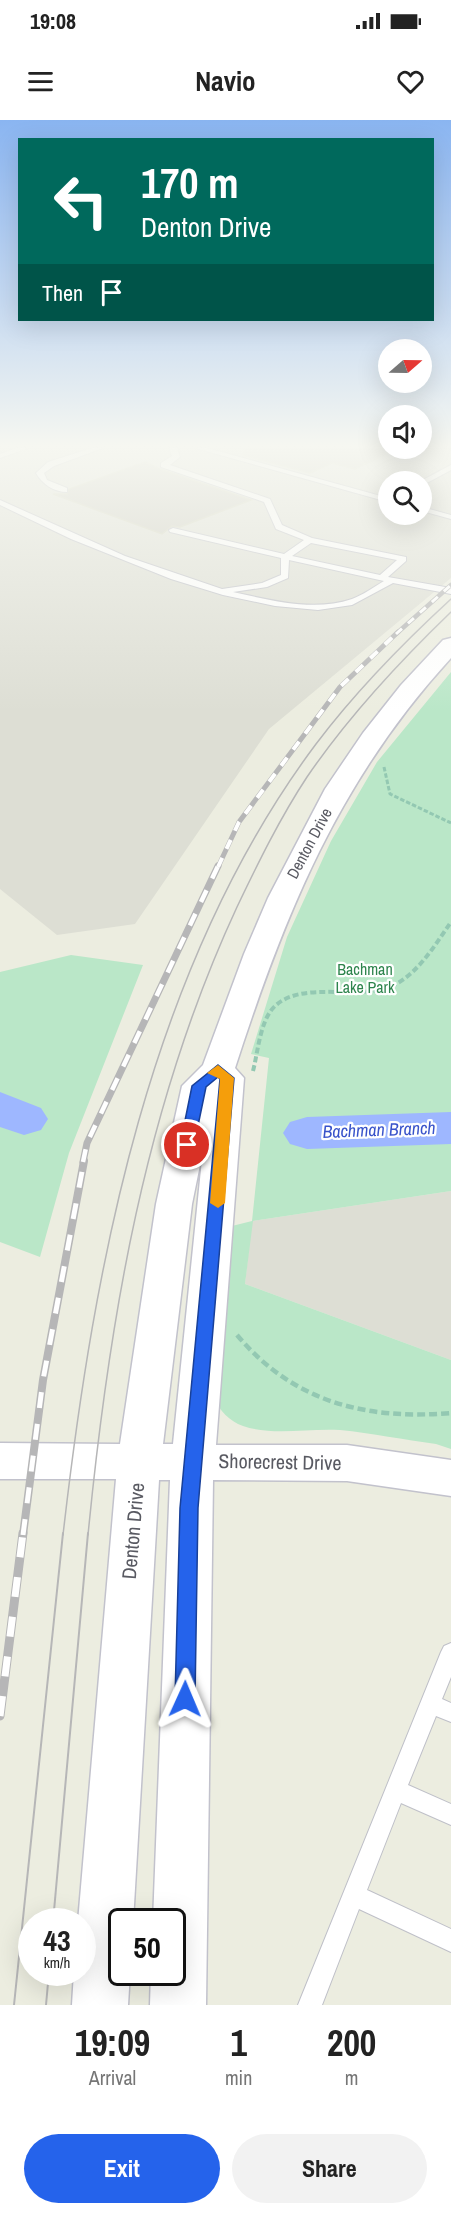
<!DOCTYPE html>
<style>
:root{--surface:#fff;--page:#f2f2f2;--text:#222;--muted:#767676;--accent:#2563eb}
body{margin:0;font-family:"Archivo Narrow",sans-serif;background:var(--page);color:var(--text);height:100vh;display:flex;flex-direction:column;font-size:22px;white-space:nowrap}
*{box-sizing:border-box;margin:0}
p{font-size:20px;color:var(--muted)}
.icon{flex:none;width:33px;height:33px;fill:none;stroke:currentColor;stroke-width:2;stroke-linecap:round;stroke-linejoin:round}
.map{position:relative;height:1885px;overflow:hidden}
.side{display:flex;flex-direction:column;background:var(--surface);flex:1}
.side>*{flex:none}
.hud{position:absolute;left:18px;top:18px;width:416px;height:183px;border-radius:0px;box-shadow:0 6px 24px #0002;background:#00695c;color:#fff;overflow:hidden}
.needle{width:39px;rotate:70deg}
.tools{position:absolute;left:378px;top:219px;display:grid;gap:12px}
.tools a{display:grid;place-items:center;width:54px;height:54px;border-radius:50%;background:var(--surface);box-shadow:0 6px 24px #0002;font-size:30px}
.speed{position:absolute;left:18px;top:1788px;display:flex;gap:12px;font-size:30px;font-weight:700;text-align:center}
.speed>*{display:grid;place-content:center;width:78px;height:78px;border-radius:50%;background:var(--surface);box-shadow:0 6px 24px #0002;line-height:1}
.speed small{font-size:15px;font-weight:400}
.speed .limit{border:3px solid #111;border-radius:9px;background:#fff;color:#111}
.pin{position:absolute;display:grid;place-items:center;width:51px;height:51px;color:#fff;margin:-26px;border:3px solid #fff;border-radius:50%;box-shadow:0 2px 6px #0007}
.me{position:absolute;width:66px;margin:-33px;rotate:1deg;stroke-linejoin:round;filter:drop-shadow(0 0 4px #0008)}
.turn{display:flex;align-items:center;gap:21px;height:126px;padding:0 24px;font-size:27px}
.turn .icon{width:78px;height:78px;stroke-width:2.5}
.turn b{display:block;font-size:42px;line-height:51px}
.then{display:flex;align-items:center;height:57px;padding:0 24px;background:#0003;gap:12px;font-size:22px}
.eta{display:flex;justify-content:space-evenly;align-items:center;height:102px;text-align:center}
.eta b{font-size:36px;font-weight:800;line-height:42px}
.primary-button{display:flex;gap:12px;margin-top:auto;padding:12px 24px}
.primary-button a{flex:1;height:69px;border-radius:36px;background:var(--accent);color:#fff;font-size:24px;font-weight:800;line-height:69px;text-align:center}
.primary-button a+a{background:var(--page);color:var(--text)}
.status{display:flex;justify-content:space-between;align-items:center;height:42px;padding:0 30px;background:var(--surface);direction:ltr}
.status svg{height:16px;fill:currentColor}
header{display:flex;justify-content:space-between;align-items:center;height:78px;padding:0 24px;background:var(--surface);font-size:27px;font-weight:800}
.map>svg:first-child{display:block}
</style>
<div class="status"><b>19:08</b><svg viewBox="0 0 49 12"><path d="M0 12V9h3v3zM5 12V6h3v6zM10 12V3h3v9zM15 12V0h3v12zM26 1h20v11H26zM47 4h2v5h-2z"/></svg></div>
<header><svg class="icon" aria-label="menu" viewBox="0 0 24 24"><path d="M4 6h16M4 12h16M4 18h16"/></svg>Navio<svg class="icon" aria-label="heart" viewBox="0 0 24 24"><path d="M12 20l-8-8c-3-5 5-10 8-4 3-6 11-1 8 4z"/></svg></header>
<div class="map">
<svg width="451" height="1885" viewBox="0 0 451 1885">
<rect width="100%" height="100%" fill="#ecede0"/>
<path fill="#ddded4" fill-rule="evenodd" d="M0 328H451V458L269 609 135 804 57 815 0 769ZM388 362H422V394H388Z
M451 1071V1240L245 1164 252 1101Z"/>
<path fill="#bae7c8" d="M451 552V1071L253 1101 245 1164 451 1240V1329L436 1324C404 1320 372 1313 340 1310 309 1308 272 1316 243 1306 229 1301 220 1291 214 1278L232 1106 252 1101 269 938 251 934 287 817 331 721 377 642Z
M71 835 143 845 69 1033 40 1137 0 1122V852Z"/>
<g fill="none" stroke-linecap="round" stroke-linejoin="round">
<path fill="#9eb7ff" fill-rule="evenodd" d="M0 972 41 988 48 999 41 1010 24 1015 0 1007Z
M451 992V1024L307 1029 290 1024 283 1013 290 1002 307 997Z"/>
</g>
<path fill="#cbcabf" stroke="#d2d2be" stroke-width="1.5" d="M244 328H398L355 349 332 343 310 353 243 335Z
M145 342 160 349 251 380 180 407 172 406 162 414 53 374H67L69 369Z"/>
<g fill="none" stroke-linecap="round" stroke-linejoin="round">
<defs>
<path id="lane" d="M17 328H28L0 338V334Z
M92 328H103L54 346 44 353 47 360 67 368V372C54 372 42 364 36 353L48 342Z
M169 328H177L180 337 170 345 270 379 282 405 312 418 406 437V441L388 457 451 468V474L393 463 352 485 318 490 275 486 223 475 171 459 71 419 0 385V380L125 436 222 469 262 463 281 455V438L170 412 169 410 173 408 284 434 304 420 276 409 264 382 161 347V343L172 336ZM311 423 397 440 380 455 292 436ZM289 440 384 461C374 467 363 475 352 479 314 492 270 480 233 472L267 467 288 458Z
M195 328H207L388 378V382Z
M451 345V350L425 364 419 362Z
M422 387 451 395V399L422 391Z
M451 1523V1557L442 1579 451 1583V1602L436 1596 408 1665 451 1684V1705L401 1683 367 1770 451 1809V1832L359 1789 322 1885H298L441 1532 444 1526Z"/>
<path id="secondary" d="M451 518V538C339 660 285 793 235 948L244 958 216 1325H347L451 1340V1376L347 1361 213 1360 206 1885H150L151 1852H172V1802H153L170 1360H159L133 1802H122V1852H130L128 1885H72L74 1852H82V1802H78L116 1359H0V1323L120 1324 156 1084 182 966 203 945 244 834 268 778 325 669 363 613 401 565 443 520ZM203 1030 173 1324H163L192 1084Z"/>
</defs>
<use href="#lane" stroke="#bfc0c8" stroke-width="2"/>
<use href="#secondary" stroke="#c2c2cc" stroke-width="3"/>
<path stroke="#93c8b2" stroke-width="3" stroke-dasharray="4.5 2" stroke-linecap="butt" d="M384 647 390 674 451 703"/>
<path stroke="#93c8b2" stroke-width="4" stroke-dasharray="6 3" stroke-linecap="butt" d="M253 951C258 932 260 900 275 886 303 860 358 881 392 866 418 854 435 825 451 802"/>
<path stroke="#93c8b2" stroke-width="4.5" stroke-dasharray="8 4" stroke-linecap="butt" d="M237 1215C294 1283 367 1300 451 1293"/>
<use href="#lane" fill="#fff" fill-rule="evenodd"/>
<use href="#secondary" fill="#fff" fill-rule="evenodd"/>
<path stroke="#b6b6b7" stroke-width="1.5" d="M63 1415C94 1144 149 847 316 624 356 571 402 524 451 479
M88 1415C109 1200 145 985 237 787 258 743 280 698 307 657 348 597 398 543 451 492"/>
<path stroke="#b6b6b7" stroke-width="2" d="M53 1802 88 1413
M14 1885 63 1413
M46 1885 49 1852"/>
<defs>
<path id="rail-far4" d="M396 514 451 465"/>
<path id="rail-far3" d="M218 747 239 702 340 567 398 512"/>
<path id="rail-far2" d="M83 1042 87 1023 218 746"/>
<path id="rail-far1" d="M23 1415 43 1260 84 1041"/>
<path id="rail" d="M0 1596 23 1413"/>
</defs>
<use href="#rail-far4" stroke="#b6b6b7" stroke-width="4.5"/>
<use href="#rail-far3" stroke="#b6b6b7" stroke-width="5"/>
<use href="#rail-far2" stroke="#b6b6b7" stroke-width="7"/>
<use href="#rail-far1" stroke="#b6b6b7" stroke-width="8"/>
<use href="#rail" stroke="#b6b6b7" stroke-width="9"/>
<use href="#rail-far4" stroke="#fff" stroke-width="3" stroke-dasharray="8" stroke-linecap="butt"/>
<use href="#rail-far3" stroke="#fff" stroke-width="4" stroke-dasharray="10" stroke-linecap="butt"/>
<use href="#rail-far2" stroke="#fff" stroke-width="4.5" stroke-dasharray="13" stroke-linecap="butt"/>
<use href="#rail-far1" stroke="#fff" stroke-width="5" stroke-dasharray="16" stroke-linecap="butt"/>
<use href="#rail" stroke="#fff" stroke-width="7" stroke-dasharray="20" stroke-linecap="butt"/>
</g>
<linearGradient id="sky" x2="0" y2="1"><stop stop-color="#8ab5f1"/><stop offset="0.55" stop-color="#f6f7f1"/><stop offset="1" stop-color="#f6f7f1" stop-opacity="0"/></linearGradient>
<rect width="451" height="592" fill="url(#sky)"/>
<path fill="#2563eb" stroke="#184099" stroke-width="1.5" d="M218 945 234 958 198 1388 195 1579 192 1585 185 1588 178 1585 175 1579 180 1388 220 959 218 957 206 967 194 1025 187 1029 180 1025 192 966Z"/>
<path fill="#f59e0b" d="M218 945 234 958 225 1083 218 1088 210 1083 220 959 207 953Z"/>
<g text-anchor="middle" stroke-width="4.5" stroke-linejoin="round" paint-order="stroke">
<g font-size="16" fill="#595a62" stroke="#fff">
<text transform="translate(309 723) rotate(-62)" y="6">Denton Drive</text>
</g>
<g font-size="16" fill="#2e844d" stroke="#fff">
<text x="365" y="855">Bachman<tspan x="365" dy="18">Lake Park</tspan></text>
</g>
<g font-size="18" font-style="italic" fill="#3953ca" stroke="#fff">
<text transform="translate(379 1010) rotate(-2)" y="6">Bachman Branch</text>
</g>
<g font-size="20" fill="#595a62" stroke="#fff">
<text transform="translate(280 1342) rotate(1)" y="7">Shorecrest Drive</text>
<text transform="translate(133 1411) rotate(-85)" y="7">Denton Drive</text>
</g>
</g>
</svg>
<div class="tools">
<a><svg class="needle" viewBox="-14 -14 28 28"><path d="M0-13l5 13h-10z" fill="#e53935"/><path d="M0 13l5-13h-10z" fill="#767676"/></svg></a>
<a><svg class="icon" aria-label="sound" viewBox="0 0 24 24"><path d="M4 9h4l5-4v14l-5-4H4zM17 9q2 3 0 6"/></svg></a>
<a><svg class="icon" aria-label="search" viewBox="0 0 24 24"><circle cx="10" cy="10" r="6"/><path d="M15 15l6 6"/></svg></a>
</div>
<div class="speed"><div>43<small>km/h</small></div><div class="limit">50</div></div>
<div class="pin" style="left:187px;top:1025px;background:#d93025"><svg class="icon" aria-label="arrive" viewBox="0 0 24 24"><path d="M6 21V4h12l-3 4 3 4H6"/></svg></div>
<svg class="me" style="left:185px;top:1579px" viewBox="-20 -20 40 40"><path d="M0-17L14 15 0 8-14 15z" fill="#2563eb" stroke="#fff" stroke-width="4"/></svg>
<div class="hud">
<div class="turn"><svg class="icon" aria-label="left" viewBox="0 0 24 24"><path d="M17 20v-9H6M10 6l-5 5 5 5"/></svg><div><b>170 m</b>Denton Drive</div></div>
<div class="then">Then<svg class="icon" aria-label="arrive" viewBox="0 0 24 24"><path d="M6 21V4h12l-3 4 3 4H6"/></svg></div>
</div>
</div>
<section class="side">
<div class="eta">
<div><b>19:09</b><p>Arrival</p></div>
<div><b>1</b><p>min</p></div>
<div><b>200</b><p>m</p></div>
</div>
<div class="primary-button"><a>Exit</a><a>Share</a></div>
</section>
